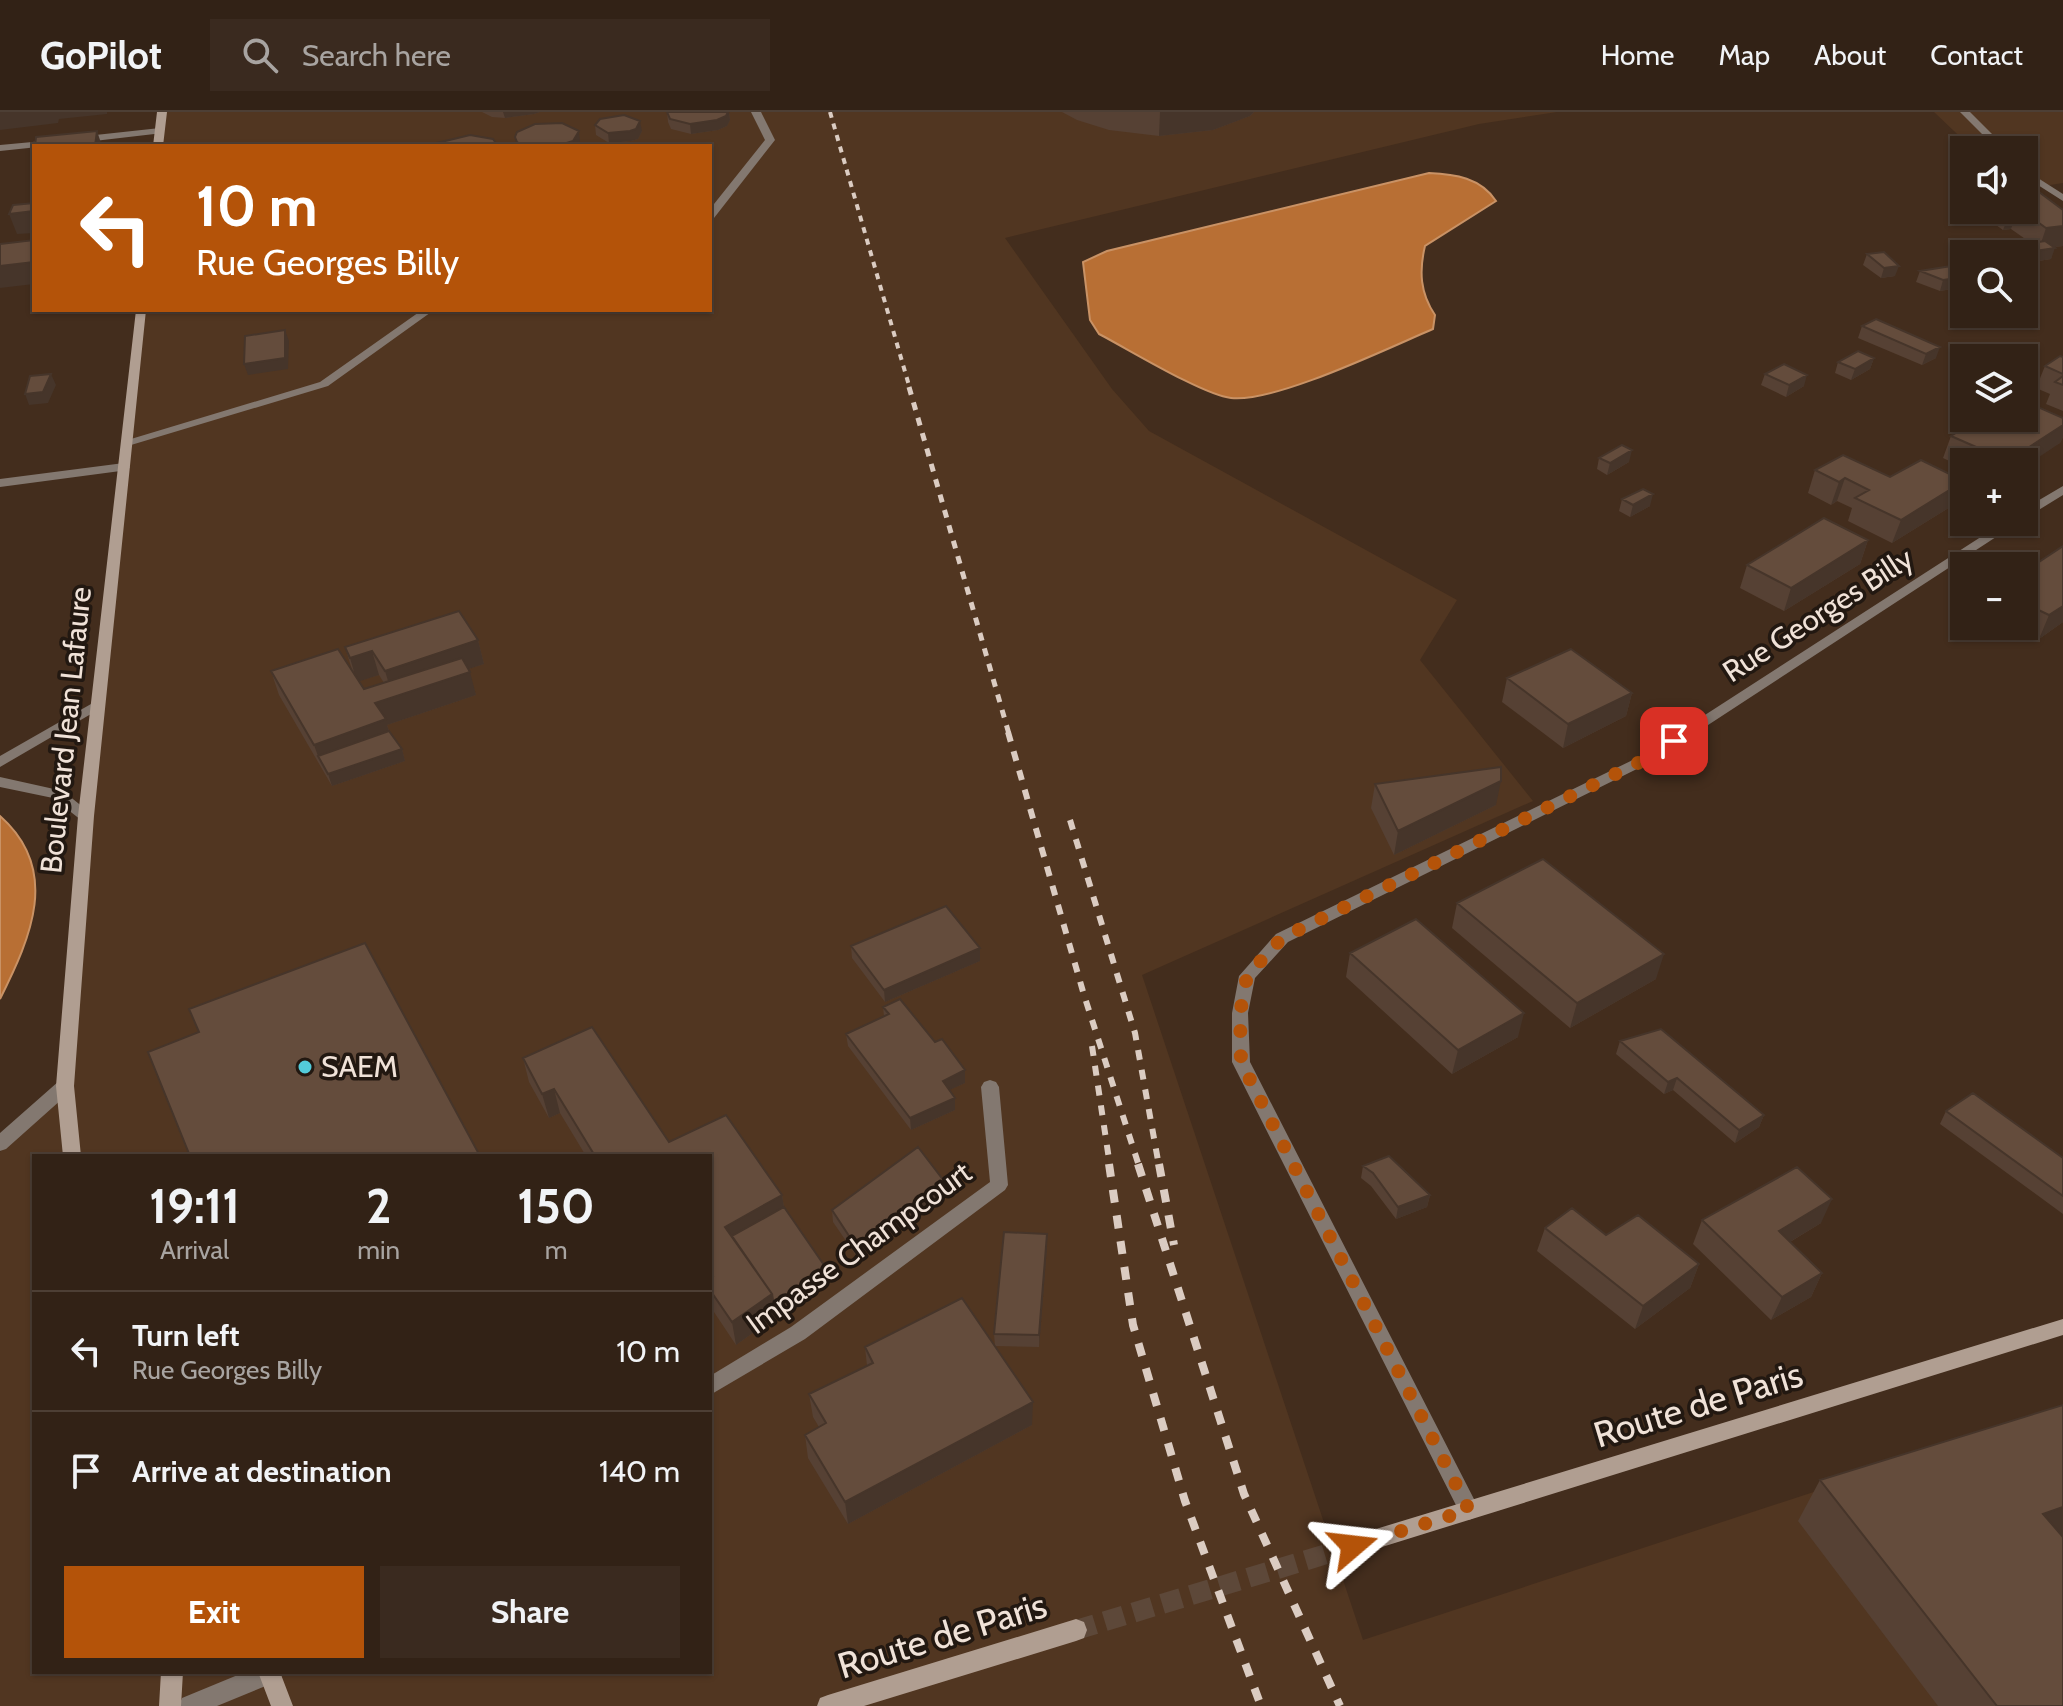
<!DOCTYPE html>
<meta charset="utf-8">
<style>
:root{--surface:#322216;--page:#3a2a1f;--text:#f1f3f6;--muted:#a8a4a1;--line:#4d3f35;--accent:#b45309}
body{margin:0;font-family:Cabin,sans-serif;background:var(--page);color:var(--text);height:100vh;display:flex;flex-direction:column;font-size:30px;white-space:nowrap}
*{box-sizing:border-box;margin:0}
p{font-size:26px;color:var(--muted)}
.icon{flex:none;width:44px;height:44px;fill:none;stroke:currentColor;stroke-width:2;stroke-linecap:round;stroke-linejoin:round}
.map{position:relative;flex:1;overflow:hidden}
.side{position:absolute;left:32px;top:1042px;width:680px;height:520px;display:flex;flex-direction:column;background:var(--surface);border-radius:0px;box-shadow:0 2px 6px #0004,0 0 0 2px var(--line)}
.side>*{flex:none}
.banner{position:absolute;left:32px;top:32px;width:680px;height:168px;border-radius:0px;box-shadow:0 2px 6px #0004,0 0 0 2px var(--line);background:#b45309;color:#fff;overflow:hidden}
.tools{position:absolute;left:1950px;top:24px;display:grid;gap:16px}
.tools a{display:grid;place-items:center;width:88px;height:88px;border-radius:0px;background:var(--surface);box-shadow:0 2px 6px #0004,0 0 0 2px var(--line);font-size:40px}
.pin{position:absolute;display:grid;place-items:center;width:68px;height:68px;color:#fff;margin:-34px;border-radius:16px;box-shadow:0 4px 12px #0006}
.me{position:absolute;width:88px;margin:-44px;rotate:73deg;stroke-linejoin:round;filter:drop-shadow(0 0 6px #0008)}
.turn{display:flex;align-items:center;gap:28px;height:168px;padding:0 32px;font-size:36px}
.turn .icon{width:104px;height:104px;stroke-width:2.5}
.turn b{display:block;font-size:56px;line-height:68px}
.eta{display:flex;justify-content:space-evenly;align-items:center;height:136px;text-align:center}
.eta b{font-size:48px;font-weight:700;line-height:56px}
.cta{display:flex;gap:16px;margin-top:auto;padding:16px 32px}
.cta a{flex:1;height:92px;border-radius:0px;background:var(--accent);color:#fff;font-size:32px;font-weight:700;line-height:92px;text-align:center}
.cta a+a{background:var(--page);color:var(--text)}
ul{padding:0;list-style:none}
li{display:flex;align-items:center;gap:24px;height:120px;padding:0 32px;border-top:2px solid var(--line)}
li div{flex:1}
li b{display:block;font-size:30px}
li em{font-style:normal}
header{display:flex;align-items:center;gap:48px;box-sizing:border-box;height:112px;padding:0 40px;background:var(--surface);border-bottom:2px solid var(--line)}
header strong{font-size:38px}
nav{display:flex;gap:44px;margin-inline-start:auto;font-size:28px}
.search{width:560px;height:72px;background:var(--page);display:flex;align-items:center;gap:20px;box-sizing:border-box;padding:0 28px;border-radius:0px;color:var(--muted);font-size:30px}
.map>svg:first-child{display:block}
</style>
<header>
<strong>GoPilot</strong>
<div class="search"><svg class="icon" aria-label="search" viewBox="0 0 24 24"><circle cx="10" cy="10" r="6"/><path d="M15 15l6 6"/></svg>Search here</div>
<nav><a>Home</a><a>Map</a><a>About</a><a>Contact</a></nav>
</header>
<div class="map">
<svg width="2063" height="1594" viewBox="0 0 2063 1594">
<rect width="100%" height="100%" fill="#432d1d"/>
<path fill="#513621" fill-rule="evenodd" d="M162 0H1557L1479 12 1005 126 1112 277 1149 319 1457 488 1420 548 1533 689 1142 863 1363 1528 2063 1298V1594H0V1040L65 974 141 198H710V34H158ZM34 1044H710V1560H34Z
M1934 0H2063V71L2024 77V38H1974Z"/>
<path fill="#b86f34" stroke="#c99265" stroke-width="2" d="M1429 61C1455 62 1481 66 1496 89L1425 134C1419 159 1420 181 1435 203L1433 217C1388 236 1275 291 1231 286 1203 283 1128 237 1099 222L1090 208 1083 150 1107 139Z
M0 704C61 758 31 825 0 887Z"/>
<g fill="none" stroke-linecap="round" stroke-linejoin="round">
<path stroke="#5d4839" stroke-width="20" stroke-dasharray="20 10" stroke-linecap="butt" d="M1076 1518 1353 1434"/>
<path fill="#837870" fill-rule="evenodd" d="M751 0H761L775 28 714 106 710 107V97L765 28Z
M422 198H434L328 274 131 333 127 334 121 330 320 270Z"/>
<path fill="#837870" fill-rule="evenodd" d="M1960 0H1970L2008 38H1998Z
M160 16 163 17V21L77 31 72 28 77 25Z
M54 28 59 31 57 33 0 39V33Z
M2024 57 2063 82V89L2024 64Z
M124 351 130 355 128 358 0 375V367Z
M2063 374V383L2024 407V397Z
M2004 410H2019L1653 649 1288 830 1255 866 1248 901 1250 950 1476 1391 1480 1398 1476 1405 1469 1408 1462 1405 1232 950V901L1239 864 1276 822 1643 643Z
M98 588 103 589 105 592 103 595 0 655V644Z
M0 665 63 679 94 704 86 709 81 708 53 686 0 675Z
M65 967 71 969 74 974 71 979 6 1037 0 1039V1021L59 969Z
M990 968 996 970 999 975 1008 1073 1005 1078 805 1227 710 1283V1264L791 1215 990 1070 981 975 984 970Z
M245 1560H283L280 1568 217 1594H179L182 1586Z"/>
<path fill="#b09e91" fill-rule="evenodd" d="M157 0H167L163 34H153Z
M136 198H146L94 704 74 974 81 1044H63L56 974 78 704Z
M2063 1207V1223L1353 1444 1345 1441 1342 1434 1345 1427 1353 1424Z
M1076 1507 1084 1510 1087 1518 1084 1526 1076 1529 864 1594H817L820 1586 828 1583Z
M161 1560H183L181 1594H159Z
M258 1560H280L293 1594H271Z"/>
<path stroke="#dbccc2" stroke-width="4" stroke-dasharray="6 6" stroke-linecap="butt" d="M830 0 910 277"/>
<path stroke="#dbccc2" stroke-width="5" stroke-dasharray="8 8" stroke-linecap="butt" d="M909 275 1009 622"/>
<path stroke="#dbccc2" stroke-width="6" stroke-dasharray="10 10" stroke-linecap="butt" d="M1008 620 1084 883 1139 1054
M1070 708 1135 921 1159 1054
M1092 934 1110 1054"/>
<path stroke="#dbccc2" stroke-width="8" stroke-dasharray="13 13" stroke-linecap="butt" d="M1109 1052 1133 1213 1185 1389 1261 1594
M1138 1052 1244 1382 1340 1594
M1159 1052 1174 1133"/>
</g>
<path fill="#564134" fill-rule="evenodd" d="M482 0H540L534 2 505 6 492 5Z
M667 0H729L730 8 727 14 718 18 691 22 671 17 668 10Z
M1062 0H1254L1250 4 1213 18 1159 24 1109 18 1077 8Z
M595 13 642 19 638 27 631 29 609 31 596 23Z
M1975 98H2063V134L2054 135 2051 147 2025 151 2024 150V142H2016L2019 133 2031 131 2011 117 2003 118Z
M1867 142 1895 164 1881 166 1863 153Z
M1964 152V175L1940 179 1916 170 1920 159Z
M1862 214 1936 246 1922 253 1858 226Z
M2063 245V299L2046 292 2050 282 2036 276 2045 254Z
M1874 246 1870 257 1851 268 1835 261 1838 250Z
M1765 262 1804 274 1786 285 1761 273Z
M2063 306V325L2060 331 2024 350H1964V356L1943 346 1951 324Z
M1599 346 1629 350 1607 363 1597 357Z
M1815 358 1890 365 1955 392 1892 431 1848 409 1852 396 1837 389 1831 393 1808 381Z
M1622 387 1650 394 1630 405 1619 399Z
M1868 428 1860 452 1784 499 1740 476 1747 453Z
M2024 460 2063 510 2039 527 2013 514H2024Z
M478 528 484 552 468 557 476 583 387 613 389 619 402 637 405 649 332 674 279 583 271 559 353 561 345 535ZM379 563 384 571 364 577 359 569Z
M1507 566 1632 581 1626 604 1563 636 1502 590Z
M1375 672 1496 693 1394 743 1371 696Z
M1457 791 1656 867 1570 916 1452 816Z
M851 834 980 849 885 890 852 846Z
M1350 841 1518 925 1452 962 1346 865Z
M883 895 965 971 949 978 955 986V998L911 1018 848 934 846 922 884 904Z
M592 915 669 1030 726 1003 782 1083 784 1095 826 1156 827 1168 736 1233 710 1194V1044H586L560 1001 549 1006 529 970 523 946Z
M1620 929 1764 1003 1759 1015 1735 1031 1673 978 1664 982 1616 942Z
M1946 999 2063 1046V1102L1940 1012Z
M1363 1054 1430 1083 1427 1095 1396 1107 1371 1074 1361 1066Z
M945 1081 857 1145 833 1110 832 1098Z
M1702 1108 1821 1111 1790 1130 1822 1161 1811 1185 1771 1208 1693 1132Z
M1545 1116 1606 1123 1699 1152 1690 1176 1635 1217 1537 1139Z
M1047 1134 1039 1235 995 1234 994 1222Z
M865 1235 1032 1313 848 1412 808 1346 805 1323 819 1315 813 1305 809 1282 867 1254Z
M1820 1368 2063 1594H1938L1798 1409Z"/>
<path fill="#46352a" d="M0 0H107V2L59 7 58 11 0 18Z
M503 0H540L534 2 505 6Z
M729 0 730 8 727 14 718 18 691 22 690 12Z
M1160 0H1254L1250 4 1213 18 1159 24Z
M640 9 642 19 638 27 631 29 609 31 608 21Z
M97 19 102 34H95Z
M579 19 580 29 578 34H557Z
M2011 98H2018L2011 117 2003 118Z
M34 99V121L17 122 9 102Z
M2063 114V134L2039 137 2046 116Z
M2055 136 2051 147 2025 151 2029 140Z
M34 150V172L0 176V154Z
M1899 154 1895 164 1881 166 1884 156Z
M1964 165V175L1940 179 1943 168Z
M285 218 289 229 288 257 248 263 244 252Z
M1940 235 1936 246 1922 253 1926 242Z
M1874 246 1870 257 1851 268 1855 257Z
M51 262 56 273 48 291 29 293 25 282Z
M1807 263 1804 274 1786 285 1789 273Z
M2063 313V325L2060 331 2024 355V350H2008Z
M1632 338 1629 350 1607 363 1610 351Z
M1845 366 1837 389 1831 393 1839 370Z
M1964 369 1955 392 1892 431 1901 408Z
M1653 382 1650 394 1630 405 1633 393Z
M1868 428 1860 452 1784 499 1791 476Z
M2063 494V510L2039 527 2049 503Z
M478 528 484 552 392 582 385 559Z
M372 539 379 563 357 570 350 546Z
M470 560 476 583 387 613 393 631 318 644 314 633 375 591Z
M1632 581 1626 604 1563 636 1568 612Z
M402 637 405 649 332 674 328 662Z
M1501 669 1496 693 1394 743 1398 719Z
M980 836V849L885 890 884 878Z
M1664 842 1656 867 1570 916 1577 891Z
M1524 901 1518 925 1452 962 1458 938Z
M965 958V971L943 981V969Z
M1677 966 1673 978 1664 982 1668 970Z
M554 977 560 1001 549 1006 542 982Z
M955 986V998L911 1018 910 1006Z
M1764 1003 1759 1015 1735 1031 1739 1018Z
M944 1069 945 1081 857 1145 855 1133Z
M782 1083 786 1107 728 1126 725 1115Z
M1430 1083 1427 1095 1396 1107 1398 1095Z
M1832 1087 1821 1111 1768 1143 1779 1119Z
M1047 1122V1134L1039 1235V1223Z
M1699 1152 1690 1176 1635 1217 1643 1194Z
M826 1156 827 1168 736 1233 732 1210 772 1182Z
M1822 1161 1811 1185 1771 1208 1782 1185Z
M1033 1290 1032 1313 848 1412 845 1390Z
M2063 1395V1426L2043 1402Z"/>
<path fill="#644c3c" stroke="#46352a" stroke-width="2" d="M667 0H728L726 4 717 8 690 12 670 7Z
M624 3 640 9 636 17 630 19 608 21 595 13 600 7Z
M562 11 579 19 573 29 557 34H524L517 30 515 25 517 20 535 12Z
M97 19 95 34H35L36 25Z
M470 23 493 27 498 34H435L437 31Z
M2024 71H2027L2063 98V114L2046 116 2021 98H2024Z
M34 91V99L9 102 13 93Z
M34 128V150L0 154V132Z
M2045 129 2055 136 2029 140 2019 133Z
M1884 140 1899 154 1884 156 1867 142Z
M1964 152V165L1943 168 1920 159Z
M1876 207 1940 235 1926 242 1862 214Z
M285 218V246L244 252 245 224Z
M1858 239 1874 246 1855 257 1838 250Z
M2060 244 2063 245V262L2045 254Z
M1784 252 1807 263 1789 273 1765 262Z
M51 262 43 280 25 282 30 264Z
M2063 264V273L2055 270Z
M2024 289 2063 306V313L2008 349 1951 324 1980 306H2024Z
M1622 333 1632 338 1610 351 1599 346Z
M1843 343 1890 365 1921 348 1964 369 1901 408 1855 386 1869 378 1845 366 1839 370 1815 358Z
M1643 377 1653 382 1633 393 1622 387Z
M1824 406 1868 428 1791 476 1747 453Z
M2063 434V494L2049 503 2024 491V460Z
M459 499 478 528 385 559 372 539 350 546 345 535Z
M338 537 364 577 462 546 470 560 375 591 386 607 314 633 271 559Z
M1571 537 1632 581 1568 612 1507 566Z
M389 619 402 637 328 662 318 644Z
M1501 655V669L1398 719 1375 672Z
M1543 747 1664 842 1577 891 1457 791Z
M946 794 980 836 884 878 851 834Z
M1416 807 1524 901 1458 938 1350 841Z
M365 831 480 1044H190L148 940 199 920 189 897Z
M900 887 935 930 942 927 965 958 943 969 955 986 910 1006 846 922 889 902 883 895Z
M592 915 669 1030 726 1003 782 1083 725 1115 772 1182 732 1210 710 1178V1166L713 1164 710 1159V1044H595L554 977 542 982 523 946Z
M1661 917 1764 1003 1739 1018 1677 966 1668 970 1620 929Z
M1973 981 2063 1046V1084L1946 999Z
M918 1035 944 1069 855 1133 832 1098Z
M1389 1044 1430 1083 1398 1095 1373 1061 1363 1054Z
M1797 1055 1832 1087 1779 1119 1822 1161 1782 1185 1702 1108Z
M784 1095 826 1156 774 1194 772 1182 732 1124Z
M1572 1096 1606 1123 1638 1103 1699 1152 1643 1194 1545 1116Z
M1004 1120 1047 1122 1039 1223 994 1222Z
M962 1186 1033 1290 845 1390 805 1323 826 1311 809 1282 873 1251 865 1235Z
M2063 1293V1395L2043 1402 2063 1425V1594H1997L1820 1368Z"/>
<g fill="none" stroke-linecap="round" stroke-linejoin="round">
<path stroke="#b45309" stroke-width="14" stroke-dasharray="0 25.2" d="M1353 1434 1469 1398 1241 950 1240 901 1247 864 1282 826 1648 646 1674 629"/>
</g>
<circle fill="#53cbda" stroke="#221811" stroke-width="3" cx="305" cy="955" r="8"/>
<g text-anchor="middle" stroke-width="7" stroke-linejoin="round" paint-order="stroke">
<g font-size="30" fill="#f0e2d8" stroke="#221811">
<text transform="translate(1818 503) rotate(-33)" y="10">Rue Georges Billy</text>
<text transform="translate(66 618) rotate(-84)" y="10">Boulevard Jean Lafaure</text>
<text transform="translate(859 1136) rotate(-36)" y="10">Impasse Champcourt</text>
</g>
<g font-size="30" fill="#f0e2d8" stroke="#221811" text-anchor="start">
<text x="321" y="965">SAEM</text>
</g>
<g font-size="36" fill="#f0e2d8" stroke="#221811">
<text transform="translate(1698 1292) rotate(-17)" y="13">Route de Paris</text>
<text transform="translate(942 1523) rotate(-17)" y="13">Route de Paris</text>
</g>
</g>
</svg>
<div class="tools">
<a><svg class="icon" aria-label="sound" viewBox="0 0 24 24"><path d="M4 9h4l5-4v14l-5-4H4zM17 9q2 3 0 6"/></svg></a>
<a><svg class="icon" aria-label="search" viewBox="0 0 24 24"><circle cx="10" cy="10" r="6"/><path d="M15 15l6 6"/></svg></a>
<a><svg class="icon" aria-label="layers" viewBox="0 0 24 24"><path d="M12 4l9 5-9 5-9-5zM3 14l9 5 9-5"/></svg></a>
<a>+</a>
<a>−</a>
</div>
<div class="pin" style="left:1674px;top:629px;background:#d93025"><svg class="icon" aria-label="arrive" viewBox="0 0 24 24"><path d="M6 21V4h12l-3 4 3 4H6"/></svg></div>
<svg class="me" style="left:1353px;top:1434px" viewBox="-20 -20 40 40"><path d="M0-17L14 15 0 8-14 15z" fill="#b45309" stroke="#fff" stroke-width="4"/></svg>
<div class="banner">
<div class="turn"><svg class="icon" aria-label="left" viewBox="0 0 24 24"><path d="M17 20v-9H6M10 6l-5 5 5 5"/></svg><div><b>10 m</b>Rue Georges Billy</div></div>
</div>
<section class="side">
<div class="eta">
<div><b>19:11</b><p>Arrival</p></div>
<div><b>2</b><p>min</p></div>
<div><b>150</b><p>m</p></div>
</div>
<ul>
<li><svg class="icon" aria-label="left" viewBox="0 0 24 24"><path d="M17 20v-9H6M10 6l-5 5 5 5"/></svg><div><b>Turn left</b><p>Rue Georges Billy</p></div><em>10 m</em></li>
<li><svg class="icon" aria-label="arrive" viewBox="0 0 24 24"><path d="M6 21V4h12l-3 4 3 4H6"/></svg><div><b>Arrive at destination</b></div><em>140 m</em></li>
</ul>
<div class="cta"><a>Exit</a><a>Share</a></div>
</section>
</div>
